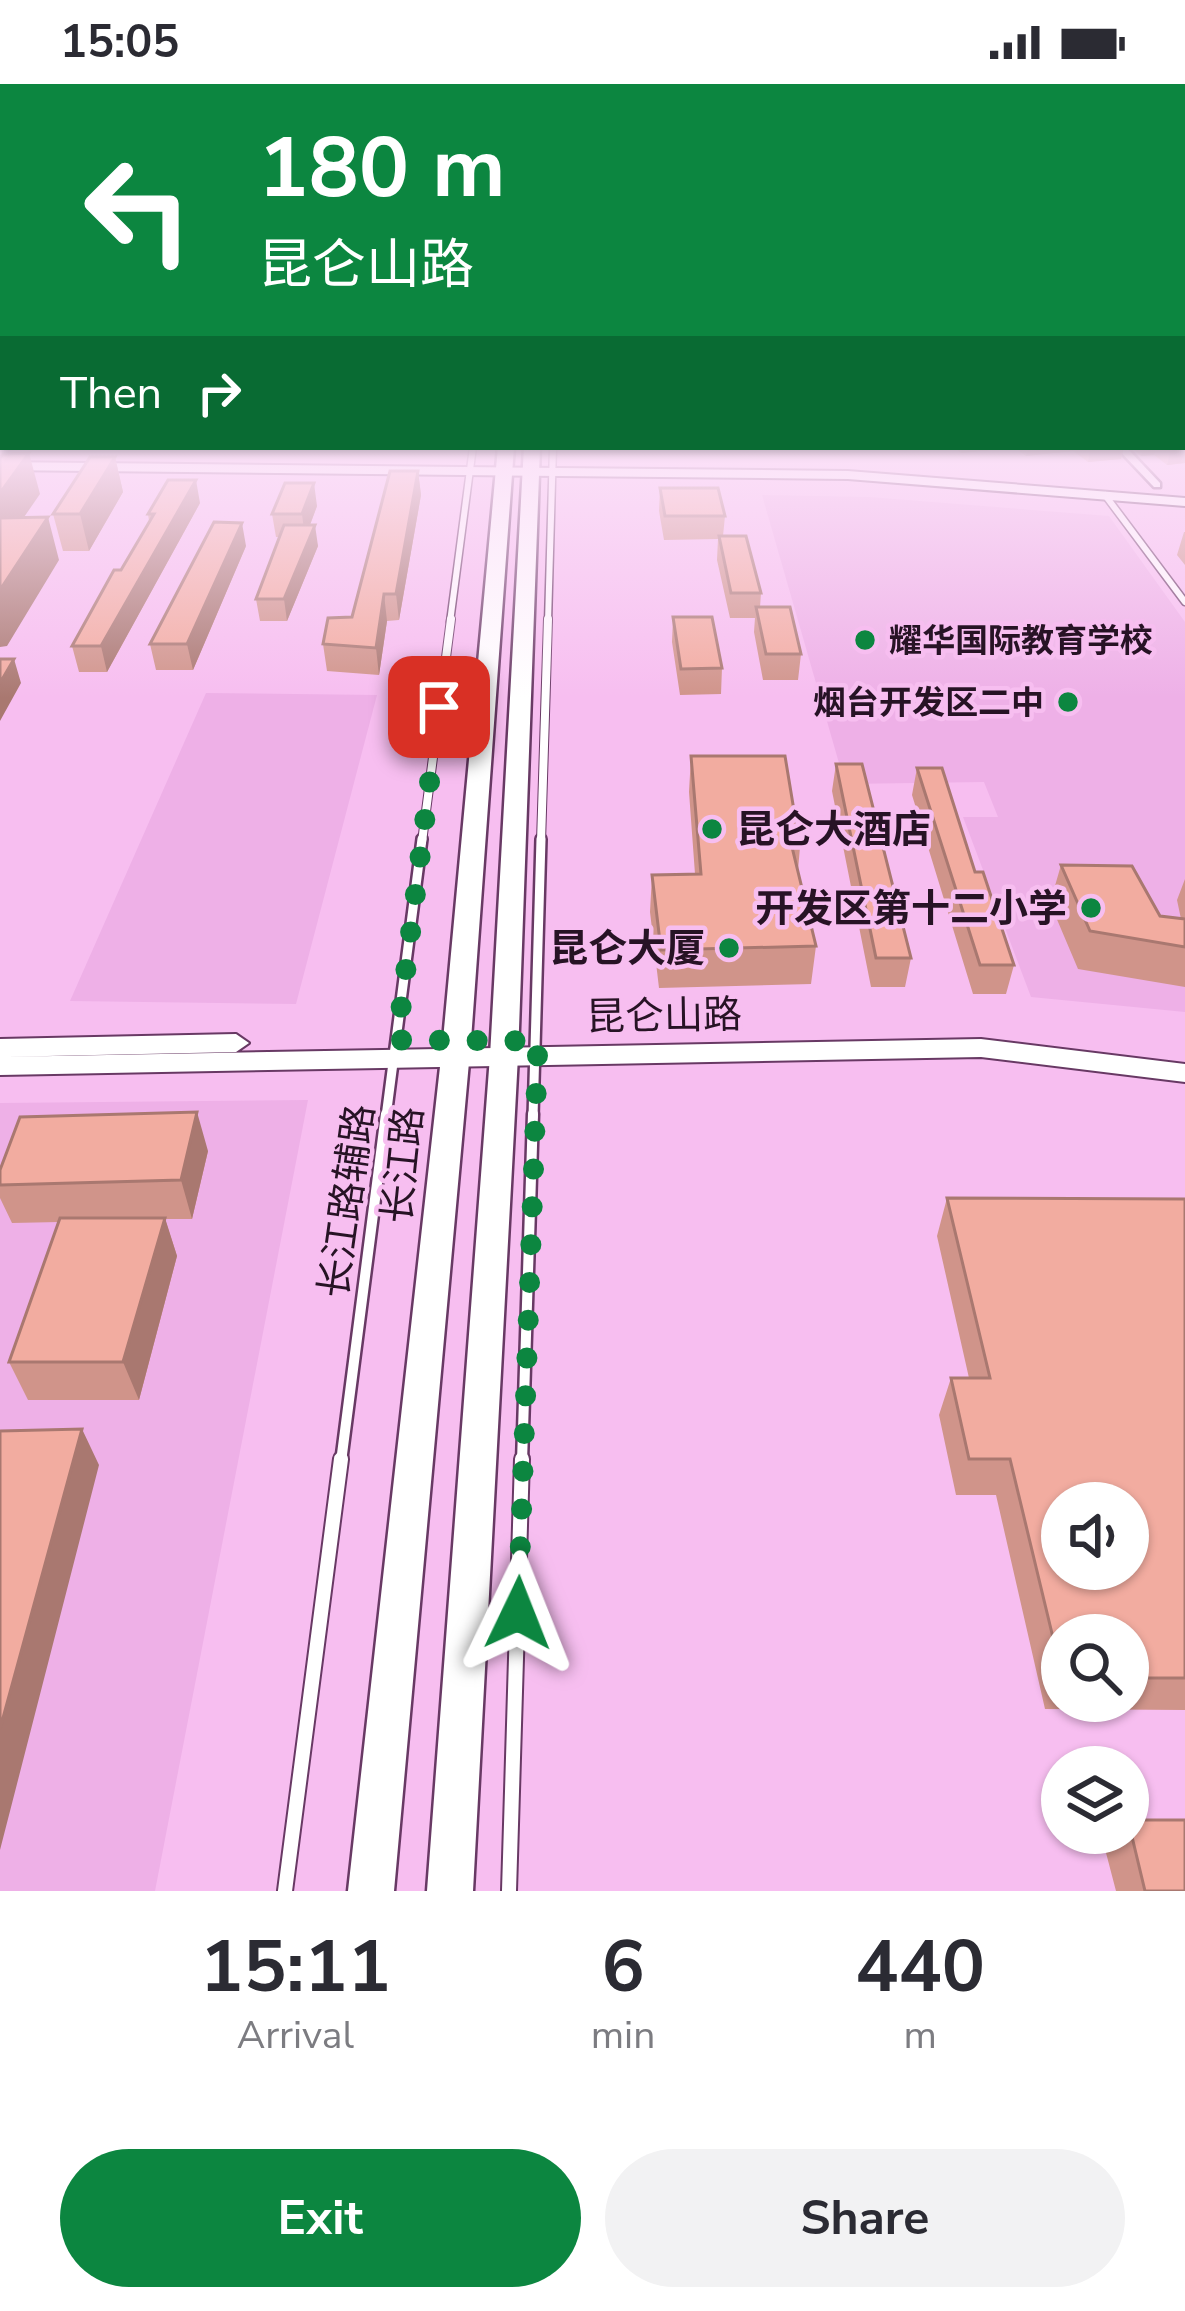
<!DOCTYPE html>
<meta charset="utf-8">
<style>
:root{--surface:#fff;--page:#f2f2f3;--text:#2b2b33;--muted:#7c7c81;--accent:#0c8640}
body{margin:0;font-family:"Nunito Sans","Noto Sans SC",sans-serif;background:var(--page);color:var(--text);height:100vh;display:flex;flex-direction:column;font-size:45px;white-space:nowrap}
*{box-sizing:border-box;margin:0}
p{font-size:39px;color:var(--muted)}
.icon{flex:none;width:66px;height:66px;fill:none;stroke:currentColor;stroke-width:2;stroke-linecap:round;stroke-linejoin:round}
.map{position:relative;height:1807px;overflow:hidden}
.sheet{display:flex;flex-direction:column;background:var(--surface);flex:1}
.sheet>*{flex:none}
.hud{position:absolute;left:0px;top:0px;width:1185px;height:366px;box-shadow:0 3px 9px #0004;background:#0c8640;color:#fff;overflow:hidden}
.fabs{position:absolute;left:1041px;top:1398px;display:grid;gap:24px}
.fabs a{display:grid;place-items:center;width:108px;height:108px;border-radius:50%;background:var(--surface);box-shadow:0 3px 9px #0004;font-size:60px}
.pin{position:absolute;display:grid;place-items:center;width:102px;height:102px;color:#fff;margin:-51px;border-radius:24px;box-shadow:0 6px 18px #0006}
.me{position:absolute;width:132px;margin:-66px;rotate:2deg;stroke-linejoin:round;filter:drop-shadow(0 0 9px #0008)}
.turn{display:flex;align-items:center;gap:42px;height:252px;padding:0 60px;font-size:54px}
.turn .icon{width:156px;height:156px;stroke-width:2.5}
.turn b{display:block;font-size:84px;line-height:102px}
.then{display:flex;align-items:center;height:114px;padding:0 60px;background:#0003;gap:24px;font-size:45px}
.eta{display:flex;justify-content:space-evenly;align-items:center;height:204px;text-align:center}
.eta b{font-size:72px;font-weight:700;line-height:84px}
.cta{display:flex;gap:24px;margin-top:auto;padding:24px 60px}
.cta a{flex:1;height:138px;border-radius:72px;background:var(--accent);color:#fff;font-size:48px;font-weight:700;line-height:138px;text-align:center}
.cta a+a{background:var(--page);color:var(--text)}
.status{display:flex;justify-content:space-between;align-items:center;height:84px;padding:0 60px;background:var(--surface);direction:ltr}
.status svg{height:33px;fill:currentColor}
.map>svg:first-child{display:block}
</style>
<div class="status"><b>15:05</b><svg viewBox="0 0 49 12"><path d="M0 12V9h3v3zM5 12V6h3v6zM10 12V3h3v9zM15 12V0h3v12zM26 1h20v11H26zM47 4h2v5h-2z"/></svg></div>
<div class="map">
<svg width="1185" height="1807" viewBox="0 0 1185 1807">
<rect width="100%" height="100%" fill="#f7bef0"/>
<path fill="#eeb0e7" d="M762 411 869 413 1109 432 1185 538V928L1031 913 963 733H998L984 698 845 700Z
M206 609 377 611 296 920 70 917Z
M308 1016 155 1807H0V1019Z"/>
<g fill="none" stroke-linecap="round" stroke-linejoin="round">
<defs>
<path id="lane-far4" d="M1105 411 1185 518
M450 538 473 363
M548 538 553 363"/>
<path id="lane-far3" d="M422 758 451 535
M541 758 548 535"/>
<path id="lane-far2" d="M386 1033 422 755
M533 1033 541 755"/>
<path id="lane-far1" d="M341 1378 386 1030
M522 1378 533 1030"/>
<path id="lane" d="M285 1807 341 1375
M509 1807 522 1375"/>
<path id="street" d="M1116 363H1126L1160 399V403H1154Z"/>
<path id="secondary" d="M0 378 848 387 1185 414V422L848 395 0 386Z
M236 950 249 959 236 968 0 973V955Z
M981 955 1185 980V998L981 973 0 991V973Z"/>
<path id="primary" d="M498 363H514L471 956 394 1807H348L443 956Z
M524 363H540L518 972 473 1807H427L490 972Z"/>
</defs>
<use href="#lane-far4" stroke="#683964" stroke-width="9"/>
<use href="#lane-far3" stroke="#683964" stroke-width="10"/>
<use href="#lane-far2" stroke="#683964" stroke-width="14"/>
<use href="#lane-far1" stroke="#683964" stroke-width="15"/>
<use href="#lane" stroke="#683964" stroke-width="18"/>
<use href="#street" stroke="#683964" stroke-width="5"/>
<use href="#secondary" stroke="#683964" stroke-width="4"/>
<use href="#primary" stroke="#683964" stroke-width="5"/>
<use href="#lane-far4" stroke="#fff" stroke-width="6"/>
<use href="#lane-far3" stroke="#fff" stroke-width="8"/>
<use href="#lane-far2" stroke="#fff" stroke-width="9"/>
<use href="#lane-far1" stroke="#fff" stroke-width="10"/>
<use href="#lane" stroke="#fff" stroke-width="14"/>
<use href="#street" fill="#fff" fill-rule="evenodd"/>
<use href="#secondary" fill="#fff" fill-rule="evenodd"/>
<use href="#primary" fill="#fff" fill-rule="evenodd"/>
</g>
<path fill="#d0948a" fill-rule="evenodd" d="M1185 361V379L1167 381 1154 371 1141 372 1131 363H1182Z
M953 363H1124L1121 375 1088 378 1073 367 1026 372 1015 364 961 369Z
M115 373 123 408 89 467H63L53 430Z
M418 387 421 411 399 536 387 537 379 591 327 587 323 560 352 533Z
M660 404 725 432 723 452 761 509 760 523 801 570 798 596H763L754 548 755 534H730L717 476 718 455 664 456 659 427Z
M200 419 107 588H79L72 562 121 486 149 437 148 430Z
M317 422 310 441 318 462 287 537H260L256 515 279 453H276L272 430Z
M1184 448H1185V481L1177 471Z
M246 462 193 586H156L150 560Z
M673 533 722 584 721 610 680 611 672 558Z
M691 672 800 763 798 786 816 862 811 900 659 904 650 828 652 791 695 790 689 708Z
M836 680 911 874 905 903H871L832 707Z
M917 684 1014 881 1006 910H973L912 711Z
M1061 781 1160 832 1181 835 1177 816 1185 795V903L1078 885 1050 819Z
M208 1067 192 1135H165L177 1172 139 1316H28L9 1278 59 1138 12 1139 0 1114V1086Z
M947 1114 1185 1115V1626L1045 1625 996 1411H956L939 1331 951 1294H969L937 1152ZM1062 1551H1128V1617H1062Z
M1128 1736 1185 1807H1116L1105 1765 1118 1749H1128Z"/>
<path fill="#a97870" d="M962 363H1015L961 369Z
M1028 363H1074L1073 367 1026 372Z
M1091 363H1124L1121 375 1088 378Z
M1144 363H1156L1154 371 1141 372Z
M1185 364V379L1167 381 1171 365Z
M29 369 40 410 2 465 0 474V409Z
M115 373 123 408 89 467 80 430Z
M418 387 421 411 399 536 396 510Z
M196 396 200 419 107 588 101 562Z
M314 399 317 422 305 454 302 430Z
M48 433 59 476 7 562 0 563V506Z
M242 439 246 462 193 586 187 560Z
M315 441 318 462 287 537 284 515Z
M384 510 387 537 379 591 376 564Z
M14 575 21 599 0 637V599Z
M197 1028 208 1067 192 1135 181 1096Z
M165 1134 177 1172 139 1316 123 1278Z
M82 1345 99 1381 0 1766V1645Z"/>
<path fill="#f2aca0" stroke="#a97870" stroke-width="3" fill-rule="evenodd" d="M29 369 0 409V374L3 370Z
M90 373H115L80 430H53Z
M390 387H418L396 510H384L376 564 323 560 328 534 352 533Z
M168 396H196L101 562H72L114 486H121L154 430H148Z
M285 399H314L302 430H272Z
M660 404H718L725 432H665Z
M48 433 0 506V434Z
M214 438 242 439 187 560H150Z
M284 441H315L284 515H256Z
M719 452H746L761 509H731Z
M756 523H790L801 570H766Z
M673 533H712L722 584 681 585Z
M0 575H14L0 599Z
M691 672H785L800 763H792L816 862 661 866 652 791 701 790Z
M836 680H862L911 874H876Z
M917 684H942L975 788H983L1014 881H980Z
M1061 781 1132 782 1160 832 1185 835V863L1090 847Z
M197 1028 181 1096 0 1101V1086L20 1033Z
M947 1114 1185 1115V1594H1128V1551H1062V1591L1010 1375H969L951 1294H990ZM1062 1419H1128V1485H1062Z
M60 1134H165L123 1278H9Z
M82 1345 0 1645V1347Z
M1128 1736H1185V1807H1145Z"/>
<linearGradient id="sky" x2="0" y2="1"><stop stop-color="#71b4da"/><stop offset="0.59" stop-color="#fbe2f8"/><stop offset="1" stop-color="#fbe2f8" stop-opacity="0"/></linearGradient>
<rect width="1185" height="614" fill="url(#sky)"/>
<g fill="none" stroke-linecap="round" stroke-linejoin="round">
<path stroke="#0c8640" stroke-width="21" stroke-dasharray="0 37.8" d="M439 623 397 956 538 957 518 1529"/>
</g>
<g fill="#0c8640" stroke="#f7bef0" stroke-width="4.5">
<circle cx="865" cy="556" r="12"/>
<circle cx="1068" cy="618" r="12"/>
<circle cx="712" cy="745" r="12"/>
<circle cx="1091" cy="824" r="12"/>
<circle cx="729" cy="864" r="12"/>
</g>
<g text-anchor="middle" stroke-width="9" stroke-linejoin="round" paint-order="stroke">
<g font-size="33" font-weight="bold" fill="#271325" stroke="#f7bef0" text-anchor="start">
<text x="889" y="568">耀华国际教育学校</text>
<text x="1044" y="630" text-anchor="end">烟台开发区二中</text>
</g>
<g font-size="39" font-weight="bold" fill="#271325" stroke="#f7bef0" text-anchor="end">
<text x="736" y="759" text-anchor="start">昆仑大酒店</text>
<text x="1067" y="838">开发区第十二小学</text>
<text x="705" y="878">昆仑大厦</text>
</g>
<g font-size="39" fill="#271325" stroke="#f7bef0">
<text transform="translate(664 931) rotate(-1)" y="14">昆仑山路</text>
<text transform="translate(402 1081) rotate(-84)" y="14">长江路</text>
<text transform="translate(346 1117) rotate(-82)" y="14">长江路辅路</text>
</g>
</g>
</svg>
<div class="fabs">
<a><svg class="icon" aria-label="sound" viewBox="0 0 24 24"><path d="M4 9h4l5-4v14l-5-4H4zM17 9q2 3 0 6"/></svg></a>
<a><svg class="icon" aria-label="search" viewBox="0 0 24 24"><circle cx="10" cy="10" r="6"/><path d="M15 15l6 6"/></svg></a>
<a><svg class="icon" aria-label="layers" viewBox="0 0 24 24"><path d="M12 4l9 5-9 5-9-5zM3 14l9 5 9-5"/></svg></a>
</div>
<div class="pin" style="left:439px;top:623px;background:#d93025"><svg class="icon" aria-label="arrive" viewBox="0 0 24 24"><path d="M6 21V4h12l-3 4 3 4H6"/></svg></div>
<svg class="me" style="left:518px;top:1529px" viewBox="-20 -20 40 40"><path d="M0-17L14 15 0 8-14 15z" fill="#0c8640" stroke="#fff" stroke-width="4"/></svg>
<div class="hud">
<div class="turn"><svg class="icon" aria-label="left" viewBox="0 0 24 24"><path d="M17 20v-9H6M10 6l-5 5 5 5"/></svg><div><b>180 m</b>昆仑山路</div></div>
<div class="then">Then<svg class="icon" aria-label="right" viewBox="0 0 24 24"><path d="M7 20v-9h11M14 6l5 5-5 5"/></svg></div>
</div>
</div>
<section class="sheet">
<div class="eta">
<div><b>15:11</b><p>Arrival</p></div>
<div><b>6</b><p>min</p></div>
<div><b>440</b><p>m</p></div>
</div>
<div class="cta"><a>Exit</a><a>Share</a></div>
</section>
